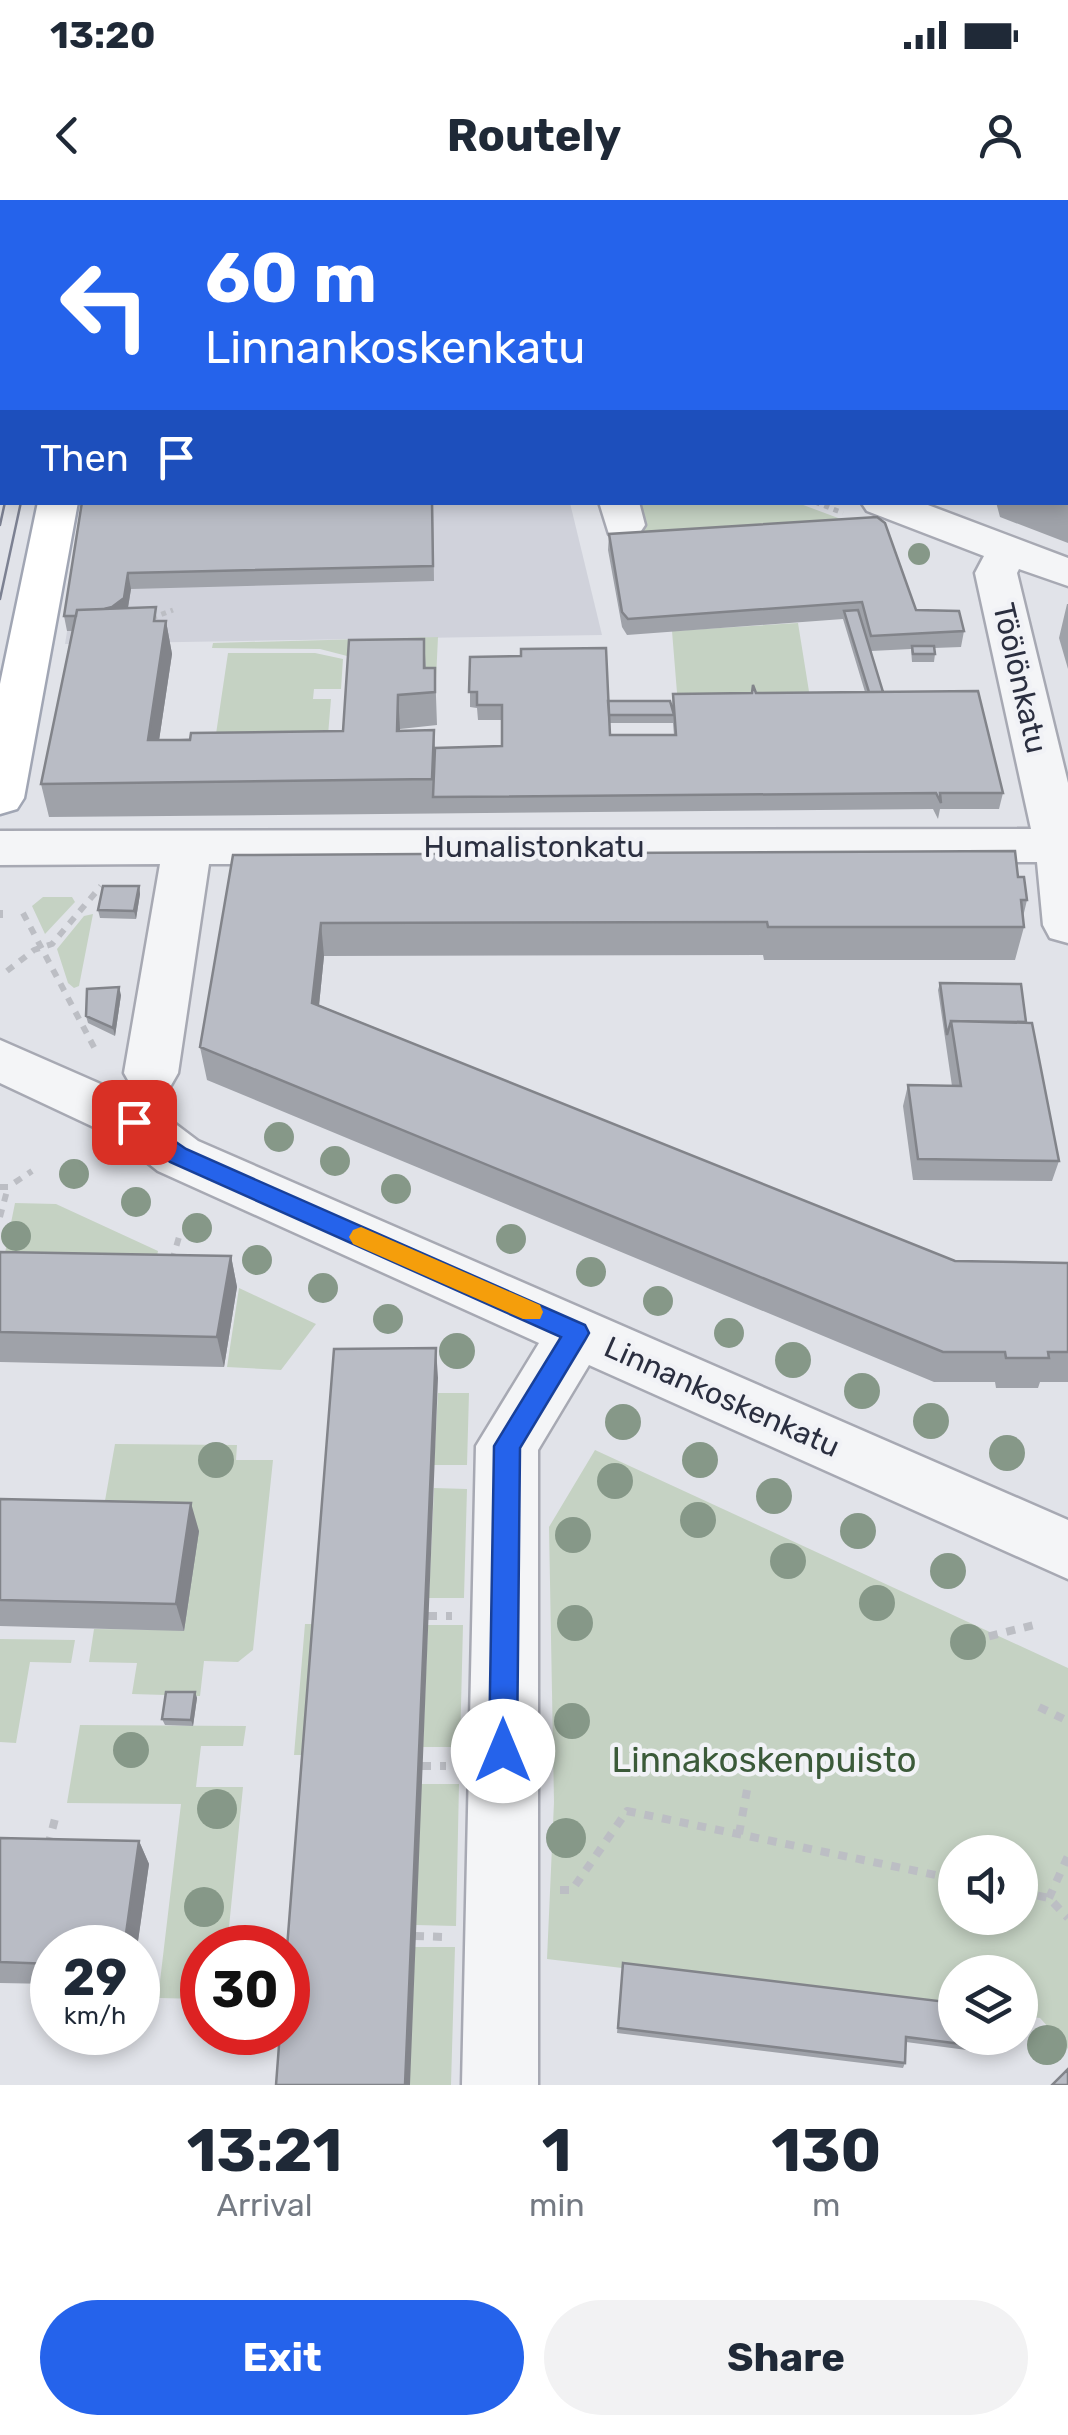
<!DOCTYPE html>
<meta charset="utf-8">
<style>
:root{--surface:#fff;--page:#f2f2f3;--text:#1f2937;--muted:#747a83;--accent:#2563eb}
body{margin:0;font-family:Rubik,sans-serif;background:var(--page);color:var(--text);height:100vh;display:flex;flex-direction:column;font-size:38px;white-space:nowrap}
*{box-sizing:border-box;margin:0}
p{font-size:32px;color:var(--muted)}
.icon{flex:none;width:55px;height:55px;fill:none;stroke:currentColor;stroke-width:2;stroke-linecap:round;stroke-linejoin:round}
.map{position:relative;height:1885px;overflow:hidden}
.side{display:flex;flex-direction:column;background:var(--surface);flex:1}
.side>*{flex:none}
.hud{position:absolute;left:0px;top:0px;width:1070px;height:305px;box-shadow:0 5px 15px #0003;background:#2563eb;color:#fff;overflow:hidden}
.buttons{position:absolute;left:938px;top:1635px;display:grid;gap:20px}
.buttons a{display:grid;place-items:center;width:100px;height:100px;border-radius:50%;background:var(--surface);box-shadow:0 5px 15px #0003;font-size:50px}
.speed{position:absolute;left:30px;top:1725px;display:flex;gap:20px;font-size:50px;font-weight:700;text-align:center}
.speed>*{display:grid;place-content:center;width:130px;height:130px;border-radius:50%;background:var(--surface);box-shadow:0 5px 15px #0003;line-height:1}
.speed small{font-size:25px;font-weight:400}
.speed .limit{border:15px solid #d22;background:#fff;color:#111}
.pin{position:absolute;display:grid;place-items:center;width:85px;height:85px;color:#fff;margin:-42px;border-radius:20px;box-shadow:0 5px 15px #0006}
.me{position:absolute;width:110px;margin:-55px;rotate:0deg;stroke-linejoin:round;filter:drop-shadow(0 0 8px #0008)}
.turn{display:flex;align-items:center;gap:35px;height:210px;padding:0 40px;font-size:45px}
.turn .icon{width:130px;height:130px;stroke-width:2.5}
.turn b{display:block;font-size:70px;line-height:85px}
.then{display:flex;align-items:center;height:95px;padding:0 40px;background:#0003;gap:20px;font-size:38px}
.eta{display:flex;justify-content:space-evenly;align-items:center;height:170px;text-align:center}
.eta b{font-size:60px;font-weight:700;line-height:70px}
.cta{display:flex;gap:20px;margin-top:auto;padding:20px 40px}
.cta a{flex:1;height:115px;border-radius:60px;background:var(--accent);color:#fff;font-size:40px;font-weight:700;line-height:115px;text-align:center}
.cta a+a{background:var(--page);color:var(--text)}
.status{display:flex;justify-content:space-between;align-items:center;height:70px;padding:0 50px;background:var(--surface);direction:ltr}
.status svg{height:28px;fill:currentColor}
header{display:flex;justify-content:space-between;align-items:center;height:130px;padding:0 40px;background:var(--surface);font-size:45px;font-weight:700}
.map>svg:first-child{display:block}
</style>
<div class="status"><b>13:20</b><svg viewBox="0 0 49 12"><path d="M0 12V9h3v3zM5 12V6h3v6zM10 12V3h3v9zM15 12V0h3v12zM26 1h20v11H26zM47 4h2v5h-2z"/></svg></div>
<header><svg class="icon" aria-label="back" viewBox="0 0 24 24"><path d="M15 5l-7 7 7 7"/></svg>Routely<svg class="icon" aria-label="person" viewBox="0 0 24 24"><circle cx="12" cy="8" r="4"/><path d="M4 21q1-7 8-7t8 7"/></svg></header>
<div class="map">
<svg width="1068" height="1885" viewBox="0 0 1068 1885">
<rect width="100%" height="100%" fill="#e1e3e9"/>
<path fill="#d0d2db" d="M88 302 570 303 602 435 65 444Z"/>
<path fill="#c5d2c3" fill-rule="evenodd" d="M636 303H798L881 334 648 349Z
M798 423 811 504 678 505 672 431Z
M438 437 435 500 351 457 320 449 212 448 213 443Z
M228 453H315L343 459 341 489H314L313 499H331L327 547 216 534Z
M43 697H72L75 702 45 734 32 706Z
M93 714 79 786 74 788 68 783 57 749 84 716Z
M15 1003 56 1004 158 1051 151 1085 0 1078Z
M239 1088 316 1124 281 1170 227 1167Z
M438 1193H469L467 1265H434Z
M115 1244 237 1245 236 1260H273L253 1450 238 1462 204 1461 200 1496 132 1494 137 1463 89 1462 94 1429 184 1430 198 1332 100 1329Z
M595 1250 1068 1468V1849L1040 1818 1020 1816V1772H955V1808L547 1759 554 1602 549 1327ZM955 1652H1020V1718H955Z
M434 1288 467 1289 464 1398H429Z
M305 1424H318L308 1555H294Z
M428 1425H463L460 1547H423Z
M0 1439 75 1440 71 1463 30 1462 16 1543 0 1542Z
M80 1525 246 1526 243 1546H201L196 1587H243L227 1747 202 1748V1799L158 1798 181 1604 67 1603Z
M421 1584H459L456 1726 416 1725Z
M415 1747H455L451 1885H409Z"/>
<g fill="none" stroke-linecap="round" stroke-linejoin="round">
<defs>
<path id="minor" d="M480 0H514V2H480Z
M861 0H895L896 2H862Z
M0 57H2V79H0Z
M599 302H639L645 325 639 334 624 337 609 334Z
M861 302H920L1068 358V386L1019 369 1017 373 1068 583V743L1050 738 1043 725 1037 662 209 664 178 873 170 887 151 893 132 887 124 873 160 664 0 665V631L1031 629 975 373 984 356 867 311Z
M0 840 153 907 198 941 1068 1320V1379L589 1165 538 1250V1885H462L476 1246 539 1143 158 971 115 937 0 883Z"/>
<path id="major" d="M87 0H121V2H87Z
M2 226V259L0 260V227Z
M38 302H78L24 598 17 609 0 614V484Z"/>
</defs>
<use href="#minor" stroke="#a7a9b3" stroke-width="5"/>
<use href="#major" stroke="#a1a6b4" stroke-width="5"/>
<path stroke="#bcbec4" stroke-width="5" stroke-dasharray="5 5" stroke-linecap="butt" d="M0 133 2 126
M815 302 843 313
M152 418 173 410"/>
<path stroke="#bcbec4" stroke-width="6" stroke-dasharray="8 8" stroke-linecap="butt" d="M0 710V721
M23 713 95 849
M7 771 34 750 52 744 101 686
M0 987H8L32 971
M0 1017 8 987
M172 1061 179 1037"/>
<path stroke="#bcbec4" stroke-width="8" stroke-dasharray="9 9" stroke-linecap="butt" d="M428 1416H452
M954 1445 1034 1425
M1039 1507 1068 1521
M422 1566H446
M739 1634 747 1590
M48 1646 56 1615
M560 1690H572L627 1611 955 1679
M1020 1692 1049 1698 1068 1718
M1049 1698 1068 1656
M415 1736 444 1737"/>
<use href="#minor" fill="#f4f5f7" fill-rule="evenodd"/>
<use href="#major" fill="#fff" fill-rule="evenodd"/>
<path stroke="#7c8192" stroke-width="2.5" d="M0 325 5 302
M0 399 21 302"/>
</g>
<g fill="#869888">
<circle cx="919" cy="354" r="11"/>
<circle cx="279" cy="937" r="15"/>
<circle cx="335" cy="961" r="15"/>
<circle cx="74" cy="974" r="15"/>
<circle cx="396" cy="989" r="15"/>
<circle cx="136" cy="1002" r="15"/>
<circle cx="197" cy="1028" r="15"/>
<circle cx="16" cy="1036" r="15"/>
<circle cx="511" cy="1039" r="15"/>
<circle cx="257" cy="1060" r="15"/>
<circle cx="591" cy="1072" r="15"/>
<circle cx="323" cy="1088" r="15"/>
<circle cx="658" cy="1101" r="15"/>
<circle cx="388" cy="1119" r="15"/>
<circle cx="729" cy="1133" r="15"/>
<circle cx="457" cy="1151" r="18"/>
<circle cx="793" cy="1160" r="18"/>
<circle cx="862" cy="1191" r="18"/>
<circle cx="931" cy="1221" r="18"/>
<circle cx="623" cy="1222" r="18"/>
<circle cx="1007" cy="1253" r="18"/>
<circle cx="216" cy="1260" r="18"/>
<circle cx="700" cy="1260" r="18"/>
<circle cx="615" cy="1281" r="18"/>
<circle cx="774" cy="1296" r="18"/>
<circle cx="698" cy="1320" r="18"/>
<circle cx="858" cy="1331" r="18"/>
<circle cx="573" cy="1335" r="18"/>
<circle cx="788" cy="1361" r="18"/>
<circle cx="948" cy="1371" r="18"/>
<circle cx="877" cy="1403" r="18"/>
<circle cx="575" cy="1423" r="18"/>
<circle cx="968" cy="1442" r="18"/>
<circle cx="572" cy="1521" r="18"/>
<circle cx="131" cy="1550" r="18"/>
<circle cx="217" cy="1609" r="20"/>
<circle cx="566" cy="1638" r="20"/>
<circle cx="204" cy="1707" r="20"/>
<circle cx="1047" cy="1845" r="20"/>
</g>
<path fill="#9fa2a9" fill-rule="evenodd" d="M380 0H463V2H380Z
M538 0H647V2H538Z
M930 0H998L999 2H931Z
M1068 204V343L1000 317 996 302H1068Z
M82 302H433L434 381 131 389 128 408 158 421H166L172 454 159 540 343 531 424 439 426 468H435L437 525 400 529V531L434 530 435 548 502 546V520H478L477 508 470 507V457L608 501 672 508 673 494 865 492 843 419 627 435 622 427 608 350 609 334 916 410 964 431 961 447 934 448 935 454 934 462H912L911 449 871 451 883 492 1003 593 999 609H940L938 619 933 609 49 617 41 584 72 431H67L64 416ZM609 523H673L674 535H610Z
M1067 404H1068V469L1059 438Z
M233 655 1018 677 1027 700 1023 717 1024 727 1015 760H764L763 755 324 756 319 805 955 1061 1068 1063V1182H1040L1038 1188H996L995 1182H934L207 880 200 847Z
M139 686 140 694 136 719 100 718 98 710Z
M940 783 1026 822 1059 961 1052 981 913 980 903 906 908 885 952 886 938 790Z
M121 795 115 836 88 823 86 816Z
M0 1052 231 1056 237 1087 224 1167 0 1162Z
M0 1299 199 1331 184 1431 0 1426Z
M195 1492 197 1498 193 1526 165 1525 162 1519Z
M0 1638 139 1641 149 1664 137 1748H52V1784L0 1783Z
M623 1763 1015 1839 1012 1843 997 1854 906 1842 905 1863 903 1868 617 1833Z"/>
<path fill="#82848a" d="M0 0H11V2H2V33L0 21Z
M128 373 131 389 127 413 85 431Z
M166 421 172 454 154 574 148 540Z
M398 495 400 529 399 565 397 531Z
M139 686 140 694 136 719 134 711Z
M321 723 324 756 316 835 312 803Z
M119 787 121 795 115 836 113 828Z
M231 1056 237 1087 224 1167 217 1137Z
M436 1148 438 1178 410 1885H405Z
M191 1303 199 1331 184 1431 176 1404Z
M195 1492 197 1498 193 1526 191 1520Z
M139 1641 149 1664 137 1748H124Z"/>
<path fill="#b9bcc5" stroke="#82848a" stroke-width="2.5" d="M224 0H327L330 1 328 2H223Z
M399 0H458V2H399Z
M538 0H617V2H538Z
M944 0H998L999 2H944Z
M82 302H432L433 366 128 373 124 398 112 407 104 409 77 410 76 416H64Z
M877 317 885 323 916 410 959 411 964 431 871 436 862 402 628 419 622 412 609 334Z
M156 407 154 421H166L148 540H190L191 533 343 531 349 440 424 439V468H435V492L398 495 397 531 434 530 432 579 41 584 77 410Z
M858 410 883 492H869L844 411Z
M912 446H934L935 454H913Z
M606 448 610 535H676L673 494 752 493 753 485 756 493 978 491 1003 593H940L941 603 936 593 433 597 435 548 502 546V505H477V492H469L470 457 521 456V449Z
M608 501H670L674 515H609Z
M1015 651 1018 677H1024L1027 700H1021L1024 727H768L767 722 321 723 312 803 955 1061 1068 1063V1152H1048L1049 1158H1006L1005 1152H943L200 847 233 655Z
M103 686H139L134 711 98 710Z
M940 783 1021 784 1026 822 951 821 947 835Z
M119 787 113 828 86 816 87 789Z
M951 821 1032 823 1059 961 918 959 908 885 961 886Z
M0 1052 231 1056 217 1137 0 1132Z
M436 1148 405 1885H276L280 1832H288L287 1748 334 1149Z
M0 1299 191 1303 176 1404 0 1400Z
M166 1492H195L191 1520 162 1519Z
M0 1638 139 1641 124 1748H52V1764L0 1762Z
M623 1763 955 1803V1838H1015V1839L1000 1849 906 1837 905 1863 618 1828Z
M1068 1869V1885H1052Z"/>
<path fill="#2563eb" stroke="#184099" stroke-width="2.5" d="M134 913 186 949 585 1125 589 1133 585 1140 520 1248 517 1551 513 1561 503 1565 493 1561 489 1551 494 1246 561 1137 170 962 126 928 122 922Z"/>
<path fill="#f59e0b" d="M361 1027 540 1105 543 1112 540 1119H523L353 1044 349 1037 353 1030Z"/>
<g text-anchor="middle" stroke-width="9" stroke-linejoin="round" paint-order="stroke">
<g font-size="30" fill="#2b2f40" stroke="#f1f2f6">
<text transform="translate(1020 478) rotate(77)" y="10">Töölönkatu</text>
<text x="534" y="657">Humalistonkatu</text>
<text transform="translate(722 1197) rotate(24)" y="10">Linnankoskenkatu</text>
</g>
<g font-size="35" fill="#3b5a39" stroke="#f1f2f6">
<text x="764" y="1572">Linnakoskenpuisto</text>
</g>
</g>
</svg>
<div class="buttons">
<a><svg class="icon" aria-label="sound" viewBox="0 0 24 24"><path d="M4 9h4l5-4v14l-5-4H4zM17 9q2 3 0 6"/></svg></a>
<a><svg class="icon" aria-label="layers" viewBox="0 0 24 24"><path d="M12 4l9 5-9 5-9-5zM3 14l9 5 9-5"/></svg></a>
</div>
<div class="speed"><div>29<small>km/h</small></div><div class="limit">30</div></div>
<div class="pin" style="left:134px;top:922px;background:#d93025"><svg class="icon" aria-label="arrive" viewBox="0 0 24 24"><path d="M6 21V4h12l-3 4 3 4H6"/></svg></div>
<svg class="me" style="left:503px;top:1551px" viewBox="-20 -20 40 40"><circle r="19" fill="#fff"/><path d="M0-13L10 11 0 6-10 11z" fill="#2563eb"/></svg>
<div class="hud">
<div class="turn"><svg class="icon" aria-label="left" viewBox="0 0 24 24"><path d="M17 20v-9H6M10 6l-5 5 5 5"/></svg><div><b>60 m</b>Linnankoskenkatu</div></div>
<div class="then">Then<svg class="icon" aria-label="arrive" viewBox="0 0 24 24"><path d="M6 21V4h12l-3 4 3 4H6"/></svg></div>
</div>
</div>
<section class="side">
<div class="eta">
<div><b>13:21</b><p>Arrival</p></div>
<div><b>1</b><p>min</p></div>
<div><b>130</b><p>m</p></div>
</div>
<div class="cta"><a>Exit</a><a>Share</a></div>
</section>
